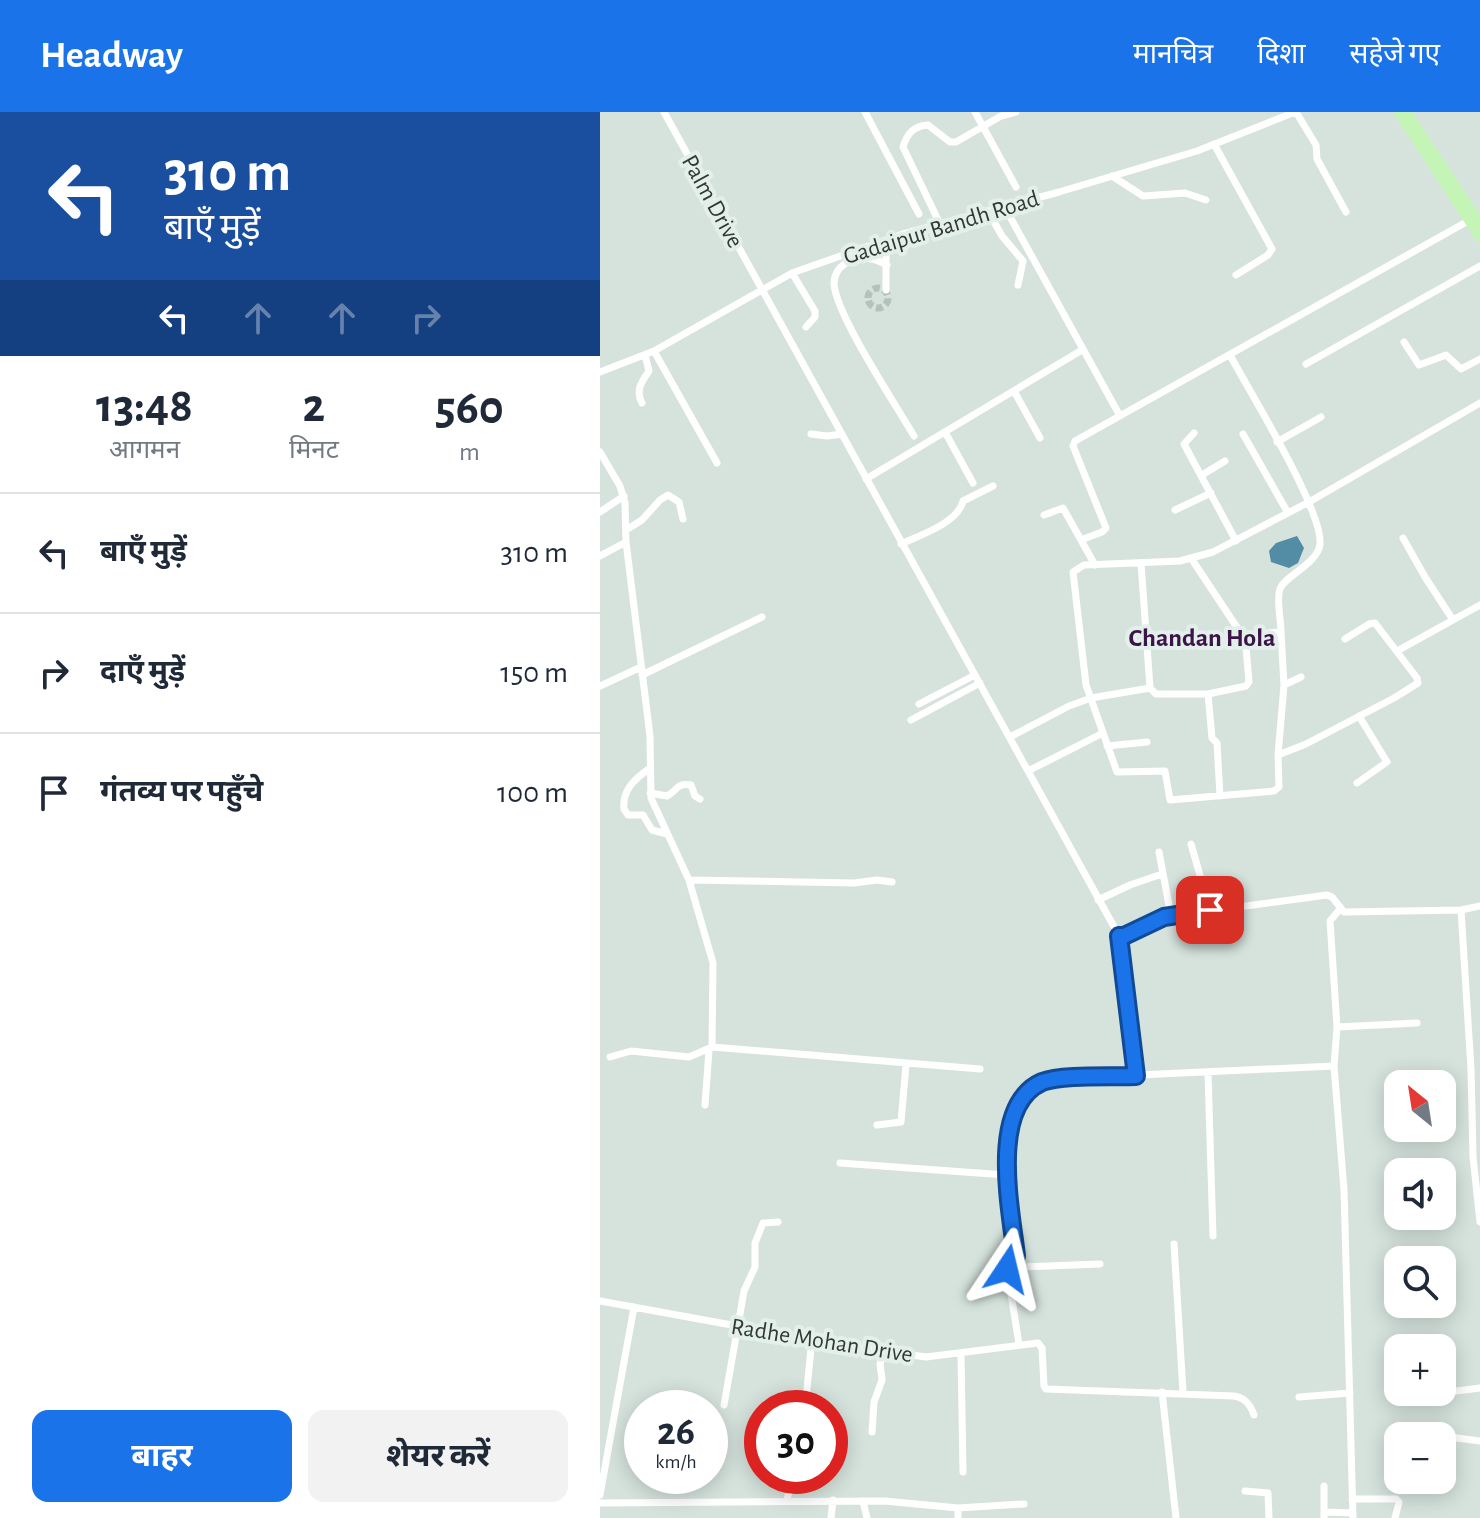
<!DOCTYPE html>
<html lang="hi">
<meta charset="utf-8">
<style>
:root{--surface:#fff;--page:#f2f2f3;--text:#1f2937;--muted:#747a83;--line:#e0e1e3;--accent:#1a73e8}
body{margin:0;font-family:"Alegreya Sans","Noto Sans Devanagari",sans-serif;background:var(--page);color:var(--text);height:100vh;display:flex;flex-direction:column;font-size:30px;white-space:nowrap}
*{box-sizing:border-box;margin:0}
p{font-size:26px;color:var(--muted)}
.icon{flex:none;width:44px;height:44px;fill:none;stroke:currentColor;stroke-width:2;stroke-linecap:round;stroke-linejoin:round}
.map{position:relative;flex:1;overflow:hidden}
.drawer{display:flex;flex-direction:column;background:var(--surface);width:600px}
.drawer>*{flex:none}
.guide{background:#1a4fa0;color:#fff;overflow:hidden}
.needle{width:52px;rotate:330deg}
.buttons{position:absolute;left:784px;top:958px;display:grid;gap:16px}
.buttons a{display:grid;place-items:center;width:72px;height:72px;border-radius:16px;background:var(--surface);box-shadow:0 4px 20px #0003;font-size:40px}
.speed{position:absolute;left:24px;top:1278px;display:flex;gap:16px;font-size:40px;font-weight:700;text-align:center}
.speed>*{display:grid;place-content:center;width:104px;height:104px;border-radius:50%;background:var(--surface);box-shadow:0 4px 20px #0003;line-height:1}
.speed small{font-size:20px;font-weight:400}
.speed .limit{border:12px solid #d22;background:#fff;color:#111}
.pin{position:absolute;display:grid;place-items:center;width:68px;height:68px;color:#fff;margin:-34px;border-radius:16px;box-shadow:0 4px 12px #0006}
.me{position:absolute;width:88px;margin:-44px;rotate:10deg;stroke-linejoin:round;filter:drop-shadow(0 0 6px #0008)}
.turn{display:flex;align-items:center;gap:28px;height:168px;padding:0 32px;font-size:36px}
.turn .icon{width:104px;height:104px;stroke-width:2.5}
.turn b{display:block;font-size:56px;line-height:68px}
.lanes{display:flex;align-items:center;height:76px;padding:0 32px;background:#0003;justify-content:center;gap:40px;direction:ltr}
.lanes .off{opacity:.35}
.eta{display:flex;justify-content:space-evenly;align-items:center;height:136px;text-align:center}
.eta b{font-size:48px;font-weight:700;line-height:56px}
.button{display:flex;gap:16px;margin-top:auto;padding:16px 32px}
.button a{flex:1;height:92px;border-radius:16px;background:var(--accent);color:#fff;font-size:32px;font-weight:700;line-height:92px;text-align:center}
.button a+a{background:var(--page);color:var(--text)}
ul{padding:0;list-style:none}
li{display:flex;align-items:center;gap:24px;height:120px;padding:0 32px;border-top:2px solid var(--line)}
li div{flex:1}
li b{display:block;font-size:30px}
li em{font-style:normal}
header{display:flex;align-items:center;gap:48px;box-sizing:border-box;height:112px;padding:0 40px;background:var(--accent);color:#fff}
header strong{font-size:38px}
nav{display:flex;gap:44px;margin-inline-start:auto;font-size:28px}
main{display:flex;flex:1;min-height:0}
.map>svg:first-child{display:block}
</style>
<header>
<strong>Headway</strong>
<nav><a>मानचित्र</a><a>दिशा</a><a>सहेजे गए</a></nav>
</header>
<main>
<section class="drawer">
<div class="guide">
<div class="turn"><svg class="icon" aria-label="left" viewBox="0 0 24 24"><path d="M17 20v-9H6M10 6l-5 5 5 5"/></svg><div><b>310 m</b>बाएँ मुड़ें</div></div>
<div class="lanes"><svg class="icon" aria-label="left" viewBox="0 0 24 24"><path d="M17 20v-9H6M10 6l-5 5 5 5"/></svg><svg class="icon off" aria-label="ahead" viewBox="0 0 24 24"><path d="M12 20V5M6 11l6-6 6 6"/></svg><svg class="icon off" aria-label="ahead" viewBox="0 0 24 24"><path d="M12 20V5M6 11l6-6 6 6"/></svg><svg class="icon off" aria-label="right" viewBox="0 0 24 24"><path d="M7 20v-9h11M14 6l5 5-5 5"/></svg></div>
</div>
<div class="eta">
<div><b>13:48</b><p>आगमन</p></div>
<div><b>2</b><p>मिनट</p></div>
<div><b>560</b><p>m</p></div>
</div>
<ul>
<li><svg class="icon" aria-label="left" viewBox="0 0 24 24"><path d="M17 20v-9H6M10 6l-5 5 5 5"/></svg><div><b>बाएँ मुड़ें</b></div><em>310 m</em></li>
<li><svg class="icon" aria-label="right" viewBox="0 0 24 24"><path d="M7 20v-9h11M14 6l5 5-5 5"/></svg><div><b>दाएँ मुड़ें</b></div><em>150 m</em></li>
<li><svg class="icon" aria-label="arrive" viewBox="0 0 24 24"><path d="M6 21V4h12l-3 4 3 4H6"/></svg><div><b>गंतव्य पर पहुँचे</b></div><em>100 m</em></li>
</ul>
<div class="button"><a>बाहर</a><a>शेयर करें</a></div>
</section>
<div class="map">
<svg width="880" height="1406" viewBox="0 0 880 1406">
<rect width="100%" height="100%" fill="#d6e3dd"/>
<path fill="#538da5" d="M697 424 704 436 698 451 689 456 671 450 669 439 676 431Z"/>
<g fill="none" stroke-linecap="round" stroke-linejoin="round">
<path stroke="#b5c1bc" stroke-width="7" stroke-dasharray="7 3.5" stroke-linecap="butt" d="M268 186a10 10 0 1 1 20 0a10 10 0 1 1-20 0Z"/>
<path stroke="#fff" stroke-width="7" d="M64 0 518 822 524 824 564 805 727 783 732 785 744 800 861 798 880 794
M265 0 319 102
M375 0 416 75
M696 0 716 33 717 47 746 100
M614 32 672 137 668 143 636 163
M512 64 543 84 585 81 606 88
M404 94 520 304
M388 99 402 124 423 149 418 173
M340 112 303 35C307 22 313 14 328 13L350 30H356L401 4 416 0
M286 128V178
M287 153C273 145 260 143 246 151 238 156 234 163 234 172 236 203 296 293 314 324
M192 161 215 199V205L206 215
M804 230 819 253 846 243 861 257 880 247
M54 239 117 351
M630 243C649 279 723 398 720 432 718 452 684 464 680 477 676 488 681 507 681 520
M706 252 880 154
M0 260 54 239 192 161 303 122 459 80 597 39 695 0
M414 279 440 326
M42 291C35 278 42 269 49 259L45 243
M345 320 373 371
M594 321 584 332 636 429
M211 322 227 324 242 322
M643 322 688 401
M677 330 721 305
M0 340 20 374 25 391 26 430 50 624 51 686 89 768 113 851 112 935 380 957
M602 363 625 349
M266 367 482 238
M575 398 611 381
M0 400 24 384
M444 403 463 396 495 453
M26 418 42 408 60 388 68 383 79 390 83 407
M803 426 825 465 853 508
M481 428 502 420 506 416 473 334 475 329 870 108
M301 432C320 423 358 411 363 389L393 374
M0 444 26 430
M591 446 642 523 681 520 684 573 678 643 706 632 794 586 818 571 817 566 775 511 769 512 745 527
M541 451 550 576 556 582H608L646 574 649 570 645 524
M797 539 880 493
M42 563 162 505
M684 573 701 565
M0 574 41 555
M608 582 612 626 617 631 620 684
M319 592 375 563
M311 608 380 571
M410 625 469 594 491 586 550 576
M507 634 547 630
M678 643 679 675 674 679 570 688 565 659 517 660 486 573 473 460 484 453 580 449 613 440 709 390 880 291
M49 657C34 667 22 679 24 697L28 703H43L52 718 67 722
M428 659 503 621
M757 671 787 650 759 604
M50 681 67 684C77 679 77 670 91 673L95 684 100 687
M591 732 610 798
M559 740 571 804
M89 768 254 771 277 768 292 770
M498 788 530 773 562 762
M861 798 871 957 873 1045 880 1110
M519 824 536 964
M737 915 817 911
M10 945 31 939 89 945 112 935
M734 954 744 1078 753 1406
M608 961 613 1124
M105 993 109 938
M277 1013 301 1010 306 953
M240 1051 406 1063
M574 1132 583 1280
M416 1144 408 1152 407 1157 419 1232
M500 1152 422 1155 418 1151C411 1111 396 1020 421 986 429 976 441 970 453 967L734 954 737 915 730 809 740 797
M0 1189 247 1234 326 1245 438 1231 442 1236 444 1274 446 1277 634 1284C645 1286 650 1292 654 1303
M361 1242 363 1360
M562 1280 576 1406
M840 1281 880 1276
M699 1285 750 1281
M124 1293 144 1179 155 1155V1131L163 1111 178 1110
M205 1296 212 1227
M272 1320 274 1290 282 1268 280 1252 284 1239
M828 1322 842 1324
M842 1324 880 1329
M645 1379 668 1381 669 1406
M0 1383 34 1195
M752 1387H796L799 1390 795 1406
M187 1388 192 1364
M263 1389 267 1406
M0 1391 285 1389 358 1396V1406
M358 1396 424 1392
M724 1400 753 1401
M231 1406 233 1388
M724 1406V1374"/>
<path stroke="#c5f4b7" stroke-width="9" d="M798 0 880 126
M807 0 880 111"/>
</g>
<g fill="none" stroke-linecap="round" stroke-linejoin="round">
<defs>
<path id="route" d="M407 1157 408 1152 416 1144C411 1098 388 994 442 970 462 962 512 965 536 964L519 824H524L564 805 610 798"/>
</defs>
<use href="#route" stroke="#114b97" stroke-width="20"/>
<use href="#route" stroke="#1a73e8" stroke-width="14"/>
</g>
<g text-anchor="middle" stroke-width="8" stroke-linejoin="round" paint-order="stroke">
<g font-size="24" fill="#333836" stroke="#e3f0ea">
<text transform="translate(113 89) rotate(61)" y="8">Palm Drive</text>
<text transform="translate(341 115) rotate(-17)" y="8">Gadaipur Bandh Road</text>
<text transform="translate(222 1228) rotate(9)" y="8">Radhe Mohan Drive</text>
</g>
<g font-size="26" font-weight="bold" fill="#3c1449" stroke="#e3f0ea">
<text x="602" y="534">Chandan Hola</text>
</g>
</g>
</svg>
<div class="buttons">
<a><svg class="needle" viewBox="-14 -14 28 28"><path d="M0-13l5 13h-10z" fill="#e53935"/><path d="M0 13l5-13h-10z" fill="#747a83"/></svg></a>
<a><svg class="icon" aria-label="sound" viewBox="0 0 24 24"><path d="M4 9h4l5-4v14l-5-4H4zM17 9q2 3 0 6"/></svg></a>
<a><svg class="icon" aria-label="search" viewBox="0 0 24 24"><circle cx="10" cy="10" r="6"/><path d="M15 15l6 6"/></svg></a>
<a>+</a>
<a>−</a>
</div>
<div class="speed"><div>26<small>km/h</small></div><div class="limit">30</div></div>
<div class="pin" style="left:610px;top:798px;background:#d93025"><svg class="icon" aria-label="arrive" viewBox="0 0 24 24"><path d="M6 21V4h12l-3 4 3 4H6"/></svg></div>
<svg class="me" style="left:407px;top:1157px" viewBox="-20 -20 40 40"><path d="M0-17L14 15 0 8-14 15z" fill="#1a73e8" stroke="#fff" stroke-width="4"/></svg>
</div>
</main>
